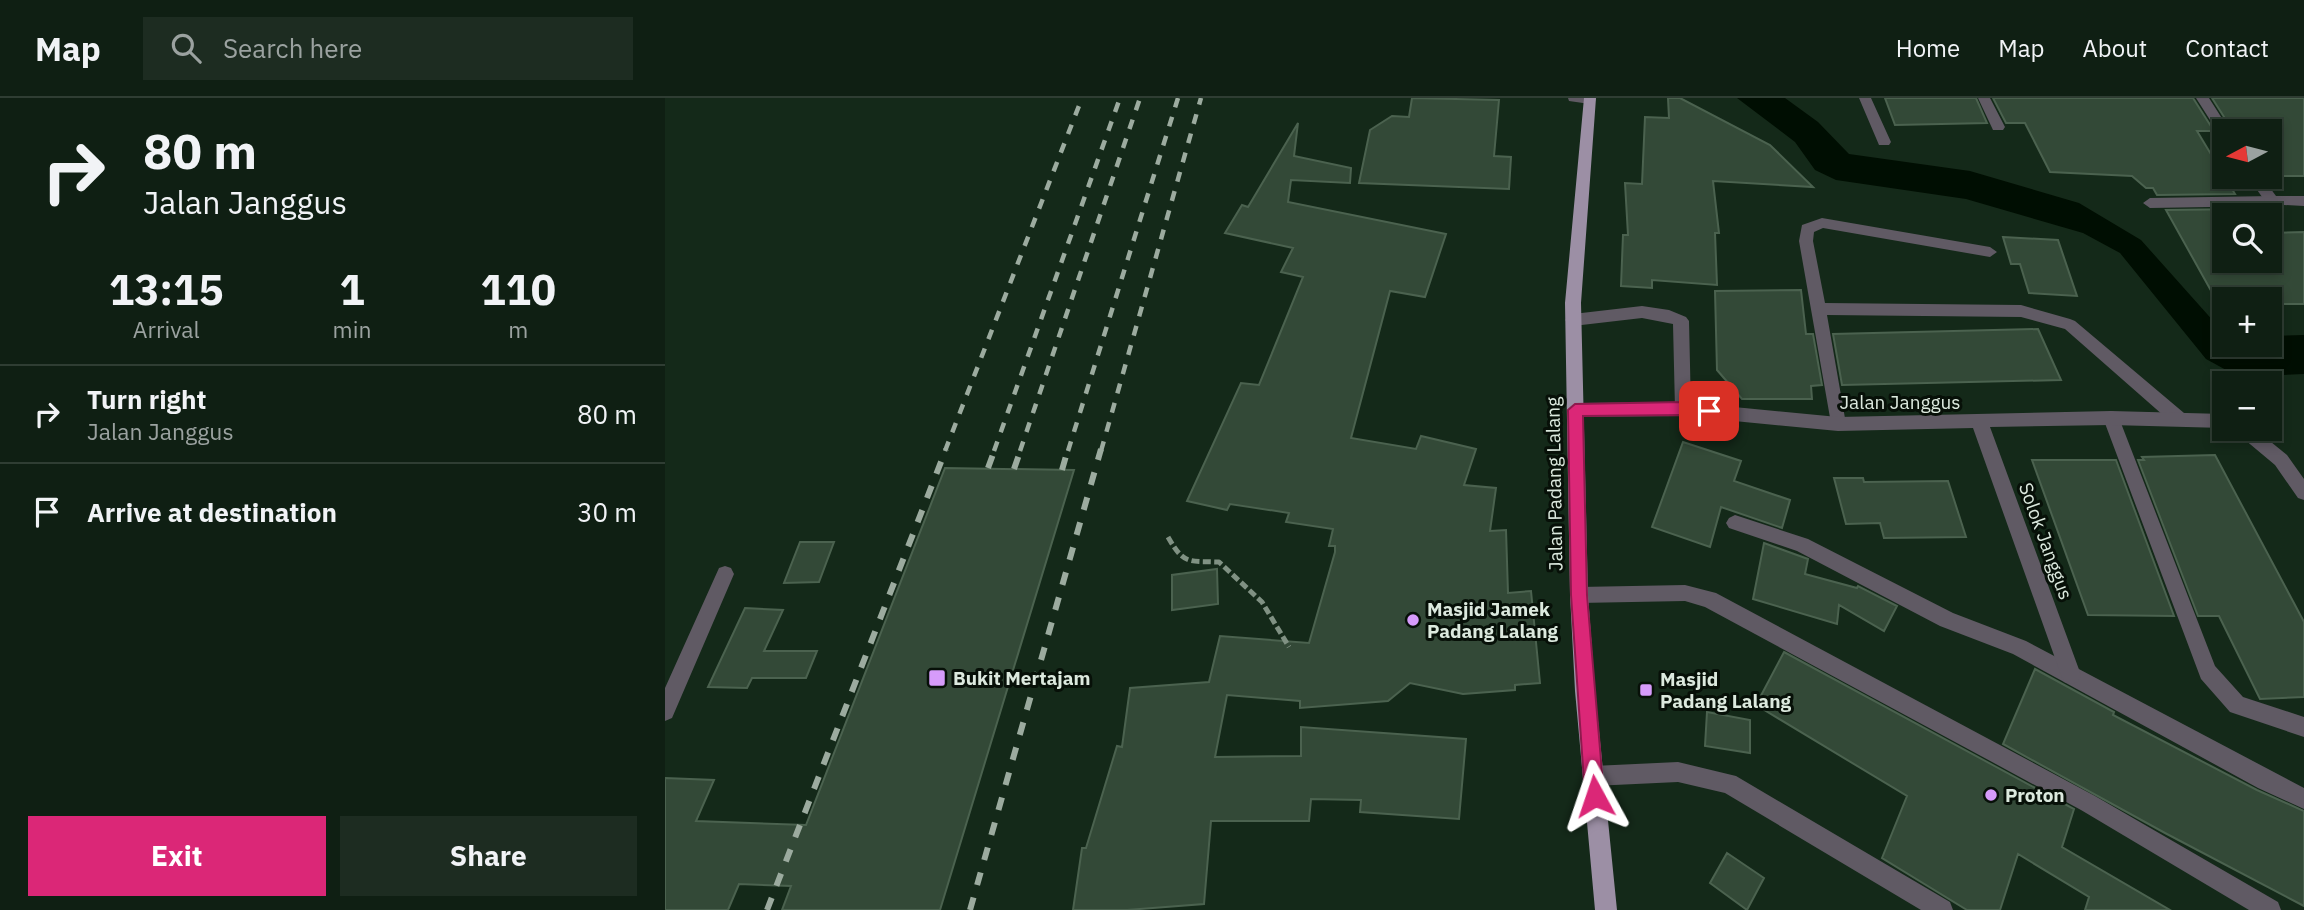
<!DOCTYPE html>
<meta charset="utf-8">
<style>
:root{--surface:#0f1f13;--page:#1d2c21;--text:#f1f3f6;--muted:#9ba2a0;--line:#2f3d33;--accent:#db2777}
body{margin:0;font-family:"IBM Plex Sans",sans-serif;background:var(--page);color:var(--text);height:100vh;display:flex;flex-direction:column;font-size:26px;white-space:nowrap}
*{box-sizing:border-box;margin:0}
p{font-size:23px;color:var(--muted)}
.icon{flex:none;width:38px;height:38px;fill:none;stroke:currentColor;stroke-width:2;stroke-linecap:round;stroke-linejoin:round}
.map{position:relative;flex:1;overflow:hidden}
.panel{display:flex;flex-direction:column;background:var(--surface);width:665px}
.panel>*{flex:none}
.top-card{background:#0f1f13;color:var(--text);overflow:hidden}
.needle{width:46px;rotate:263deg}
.buttons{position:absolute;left:1547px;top:21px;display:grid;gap:14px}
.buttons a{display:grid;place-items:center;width:70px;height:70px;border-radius:0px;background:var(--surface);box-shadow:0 4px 10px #0003,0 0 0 2px var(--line);font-size:35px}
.pin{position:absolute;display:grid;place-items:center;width:60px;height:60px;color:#fff;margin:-30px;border-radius:14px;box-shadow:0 4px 10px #0006}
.me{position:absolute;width:77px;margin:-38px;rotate:355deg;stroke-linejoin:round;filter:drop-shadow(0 0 5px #0008)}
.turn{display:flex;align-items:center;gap:24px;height:147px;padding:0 28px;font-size:32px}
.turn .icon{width:91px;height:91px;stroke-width:2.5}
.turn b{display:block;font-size:49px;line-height:60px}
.eta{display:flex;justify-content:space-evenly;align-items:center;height:119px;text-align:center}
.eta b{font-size:42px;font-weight:800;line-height:49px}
.primary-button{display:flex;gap:14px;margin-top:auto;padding:14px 28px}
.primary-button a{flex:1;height:80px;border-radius:0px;background:var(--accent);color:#fff;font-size:28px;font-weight:800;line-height:80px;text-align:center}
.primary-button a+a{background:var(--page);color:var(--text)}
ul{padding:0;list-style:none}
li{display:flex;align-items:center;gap:21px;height:98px;padding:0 28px;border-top:2px solid var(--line)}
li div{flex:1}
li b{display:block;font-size:26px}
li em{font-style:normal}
header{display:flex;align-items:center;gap:42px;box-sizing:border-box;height:98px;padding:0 35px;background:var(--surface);border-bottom:2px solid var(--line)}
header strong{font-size:33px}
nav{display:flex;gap:38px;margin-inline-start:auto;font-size:24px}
.search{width:490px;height:63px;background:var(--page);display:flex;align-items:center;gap:18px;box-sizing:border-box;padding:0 24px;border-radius:0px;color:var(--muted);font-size:26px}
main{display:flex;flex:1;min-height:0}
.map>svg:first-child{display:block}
</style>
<header>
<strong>Map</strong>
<div class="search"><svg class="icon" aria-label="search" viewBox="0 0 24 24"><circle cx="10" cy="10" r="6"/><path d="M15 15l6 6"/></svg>Search here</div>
<nav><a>Home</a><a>Map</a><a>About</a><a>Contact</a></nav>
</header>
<main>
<section class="panel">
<div class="top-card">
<div class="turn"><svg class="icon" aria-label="right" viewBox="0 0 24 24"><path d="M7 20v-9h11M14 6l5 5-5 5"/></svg><div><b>80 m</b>Jalan Janggus</div></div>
</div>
<div class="eta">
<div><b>13:15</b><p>Arrival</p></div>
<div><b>1</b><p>min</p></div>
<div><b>110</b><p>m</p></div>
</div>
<ul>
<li><svg class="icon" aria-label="right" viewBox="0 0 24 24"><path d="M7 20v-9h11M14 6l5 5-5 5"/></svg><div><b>Turn right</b><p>Jalan Janggus</p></div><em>80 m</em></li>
<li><svg class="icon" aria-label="arrive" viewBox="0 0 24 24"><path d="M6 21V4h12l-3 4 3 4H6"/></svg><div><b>Arrive at destination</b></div><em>30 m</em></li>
</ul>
<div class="primary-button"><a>Exit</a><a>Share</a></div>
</section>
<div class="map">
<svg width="1639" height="812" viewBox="0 0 1639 812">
<rect width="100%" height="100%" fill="#142919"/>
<path fill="#000e02" d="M1072 0H1120L1153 24 1184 56 1305 73 1414 105 1476 142 1559 235V247H1605V238L1639 237V276L1574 279 1541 261 1455 155 1418 135 1301 101 1171 82 1150 72 1130 44Z"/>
<path fill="#334937" stroke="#4b624f" stroke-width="2" d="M747 0 834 2 829 58 846 59 844 91 694 85 705 32 727 18 744 19Z
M1003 0H1015L1105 47 1148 89 1048 83 1054 135H1050L1052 187 987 182V190L956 188 958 137H963L960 85 977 86 980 19 1004 20Z
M1220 0H1311L1322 25 1230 27Z
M1328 0H1528L1549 33H1532L1570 96 1492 97 1488 90H1481L1467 78 1385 74 1360 25H1341Z
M1547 0H1639V78H1605V33H1568Z
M633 25 629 58 686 70 685 85 626 82 623 104 781 136 760 199 725 193 686 340 751 351 756 338 811 351 799 387 831 390 825 433 841 432 843 495 866 493 875 585 850 587V592L798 596 745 585 723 603 635 610V603L562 597 550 659 636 658V629L801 641 794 721 695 714 696 702 646 701 644 723H546L539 806 462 812H408L417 750H421L452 648 457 649 465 590 544 584 555 538 644 545 670 454V448H664L668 431 621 424 624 415 565 406 562 412 522 403 576 285 594 287 638 179 616 174 628 150 560 135 577 107 583 109Z
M1579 111 1583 117H1559V163H1605V135L1639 134V206H1605V201H1562L1560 198H1549L1501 112Z
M1338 139 1393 142 1412 198 1364 195 1355 166H1346Z
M1136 192 1141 236H1148L1157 287 1146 288 1147 301H1077L1052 272 1050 193Z
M1373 231 1396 282 1177 287 1168 236Z
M1018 344 1076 363 1069 383 1125 402 1117 430 1056 409 1045 449 987 429Z
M1550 357 1639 524V599L1595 601 1554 518H1533L1473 362H1479L1477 359Z
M1367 362H1451L1509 518 1423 517Z
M280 370 409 372 275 812H117L126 788 74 786 63 812H0V680L49 682 31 723 141 727Z
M1169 380H1198L1199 384 1283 383 1301 439 1219 440 1215 425 1181 426Z
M135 444H169L154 484 119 485Z
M1099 445 1143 461 1140 476 1192 490 1193 488 1232 508 1219 533 1174 507 1172 526 1088 501Z
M552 471 553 506 507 512V477Z
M80 510 118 512 99 553H152L141 580H87L82 590 43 589Z
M1119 554 1409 711 1397 749 1505 812H1420L1424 799 1353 756 1335 812H1302L1217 760 1242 698 1091 607Z
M1370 571 1449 614 1448 617 1592 692 1639 713V808L1500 735 1338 646Z
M1042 614 1085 622V655L1040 648Z
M1062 755 1099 780 1082 812 1045 785Z"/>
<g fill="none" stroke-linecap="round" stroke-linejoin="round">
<path stroke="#809183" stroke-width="5" stroke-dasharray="8 3.5" stroke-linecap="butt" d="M503 439C519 467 523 463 554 464L597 504 624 549"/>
<path fill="#605a64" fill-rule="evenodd" d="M903 0H930L931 2 925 6 904 3Z
M1607 98 1614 103 1607 108 1485 110 1478 105 1485 100Z
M1157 120 1325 149 1332 154 1325 159 1158 130 1149 134 1148 143 1160 205 1356 207 1405 221 1410 223 1519 315 1521 320 1519 325H1507L1400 231 1356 219 1162 217 1181 326 1179 331H1167L1134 143 1137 127Z
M977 208 1004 212 1021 219 1024 223 1026 311 1024 316H1012L1010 311 1008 226 977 220 908 228 900 222 908 216Z
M1446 313 1452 315 1454 320 1550 568 1578 599 1639 619V639L1565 614 1536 581 1438 320 1440 315Z
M1070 417 1143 441 1288 515 1361 543 1639 690V711L1593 690 1348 556 1275 528 1132 453 1064 430 1061 425 1064 420Z
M60 468 66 470 69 476 7 620 0 623V590L54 470Z
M1020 487 1051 495 1430 698 1613 804 1616 812H1584L1416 712 1040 509 1020 503 914 505 907 503 905 497 907 491 914 489Z
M1013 664 1071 678 1285 804 1288 812H1256L1060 695 1013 684 928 688 921 685 918 678 921 671 928 668Z"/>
<path fill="#605a64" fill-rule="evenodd" d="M1194 0H1206L1226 44 1224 47H1214Z
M1313 0H1325L1340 29 1338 32H1328Z
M1531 0H1544L1565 33H1559V37L1554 36Z
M1583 79H1597L1611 98H1639V108L1602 106Z
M1018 304 1173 319 1446 313 1559 316V330L1446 327 1325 329 1416 577 1413 584 1406 586 1399 584 1396 577 1308 330 1173 333 1018 318 910 319 904 317 902 312 904 307 910 305Z
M1571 331H1590L1622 357 1639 381V402L1633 400 1610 367 1573 336Z"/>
<path fill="#9c8fa5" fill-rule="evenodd" d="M919 0H931L916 205 923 497 930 593 952 812H930L910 593 905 497 900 205Z"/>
<path stroke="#9cab9f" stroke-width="4.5" stroke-dasharray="10 10" stroke-linecap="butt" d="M280 353 417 0
M329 353 455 0
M355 353 475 0
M403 353 513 0
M436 353 536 0"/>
<path stroke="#9cab9f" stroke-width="6" stroke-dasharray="13 13" stroke-linecap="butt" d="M323 370 330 351
M349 371 356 351
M397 372 403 351
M102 812 281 351
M305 812 436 351"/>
</g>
<path fill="#db2777" stroke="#8e194d" stroke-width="2" d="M1018 304 1044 307 1051 313 1044 319 1018 317 918 318 922 497 939 698 936 705 930 708 923 705 920 698 906 497 903 312 910 306Z"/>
<g fill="#d69bfa" stroke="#071008" stroke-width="2.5">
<circle cx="748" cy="522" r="7"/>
<rect x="263" y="571" width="18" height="18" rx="3.5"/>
<rect x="974" y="585" width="14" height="14" rx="3.5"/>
<circle cx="1326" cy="697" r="7"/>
</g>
<g text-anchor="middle" stroke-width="6" stroke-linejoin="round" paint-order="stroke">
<g font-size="19" fill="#dce9de" stroke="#071008">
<text x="1235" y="311">Jalan Janggus</text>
<text transform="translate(889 386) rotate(-91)" y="7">Jalan Padang Lalang</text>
<text transform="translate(1381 443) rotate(70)" y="7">Solok Janggus</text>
</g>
<g font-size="19" font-weight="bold" fill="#dce9de" stroke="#071008" text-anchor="start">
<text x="762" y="518">Masjid Jamek<tspan x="762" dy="22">Padang Lalang</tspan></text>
<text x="288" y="587">Bukit Mertajam</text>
<text x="995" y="588">Masjid<tspan x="995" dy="22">Padang Lalang</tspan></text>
<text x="1340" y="704">Proton</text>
</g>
</g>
</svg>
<div class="buttons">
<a><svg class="needle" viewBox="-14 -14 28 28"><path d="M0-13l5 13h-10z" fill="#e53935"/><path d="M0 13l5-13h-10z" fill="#9ba2a0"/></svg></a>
<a><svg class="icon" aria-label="search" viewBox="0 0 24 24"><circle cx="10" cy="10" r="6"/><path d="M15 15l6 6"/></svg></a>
<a>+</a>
<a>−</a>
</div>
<div class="pin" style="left:1044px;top:313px;background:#d93025"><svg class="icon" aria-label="arrive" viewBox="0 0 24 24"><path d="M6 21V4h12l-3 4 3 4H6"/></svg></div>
<svg class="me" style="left:930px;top:698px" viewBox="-20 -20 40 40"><path d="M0-17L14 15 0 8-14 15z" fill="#db2777" stroke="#fff" stroke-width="4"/></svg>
</div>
</main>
